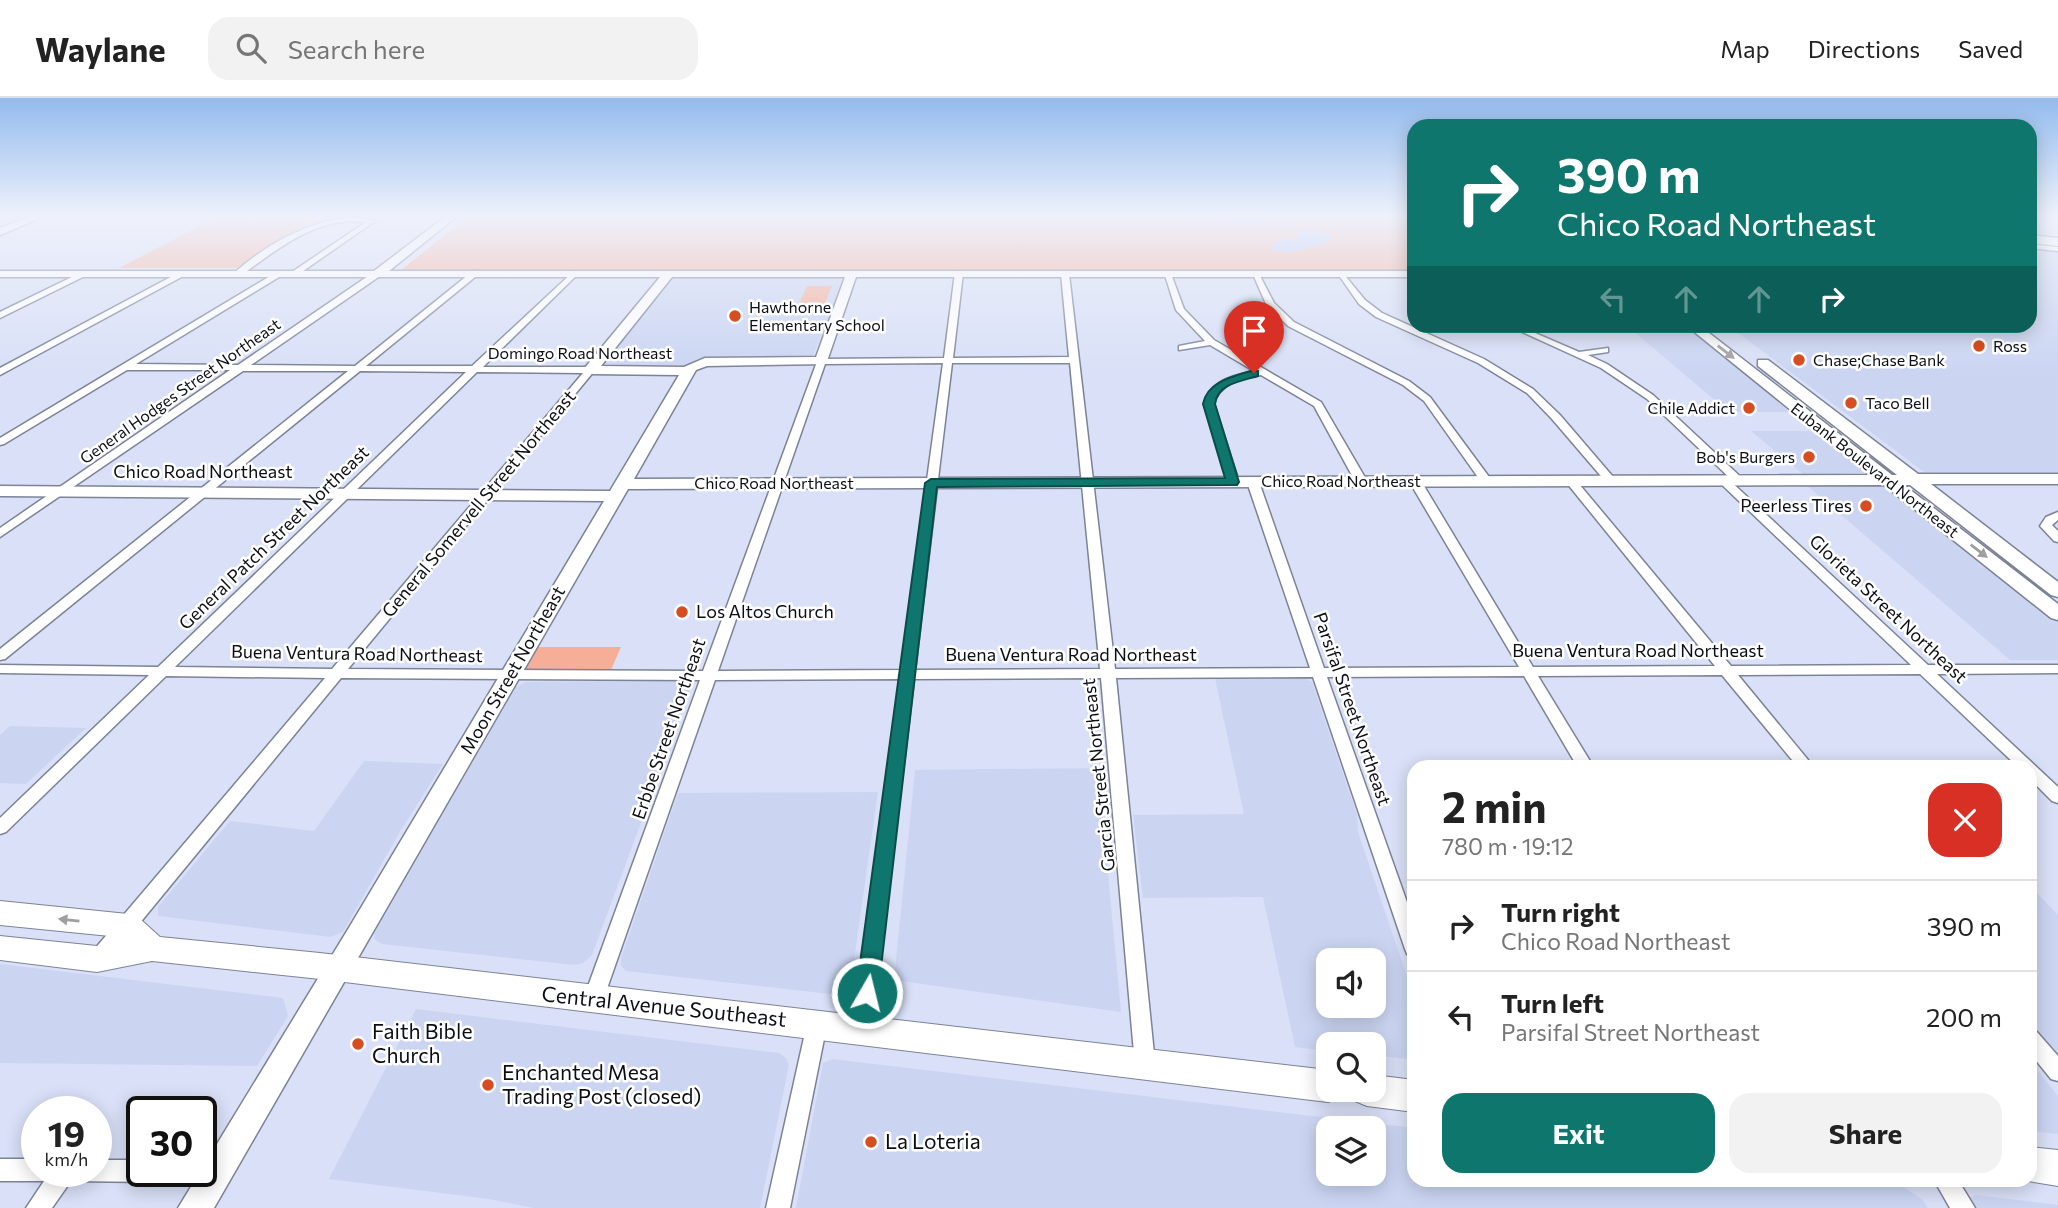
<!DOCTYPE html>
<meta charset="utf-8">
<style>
:root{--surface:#fff;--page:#f2f2f2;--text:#222;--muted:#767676;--line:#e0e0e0;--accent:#0f766e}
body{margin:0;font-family:Commissioner,sans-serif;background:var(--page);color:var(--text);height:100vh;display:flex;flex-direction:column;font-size:26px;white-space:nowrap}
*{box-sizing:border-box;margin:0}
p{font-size:23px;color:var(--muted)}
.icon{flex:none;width:38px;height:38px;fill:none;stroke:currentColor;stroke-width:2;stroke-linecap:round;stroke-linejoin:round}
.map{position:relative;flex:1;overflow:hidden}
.drawer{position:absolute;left:1407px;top:662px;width:630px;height:427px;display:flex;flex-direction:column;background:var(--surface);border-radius:21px;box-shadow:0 4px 18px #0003}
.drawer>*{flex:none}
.hud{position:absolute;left:1407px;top:21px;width:630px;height:214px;border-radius:21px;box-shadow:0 4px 18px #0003;background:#0f766e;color:#fff;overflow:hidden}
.controls{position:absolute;left:1316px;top:850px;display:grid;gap:14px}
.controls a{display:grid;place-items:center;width:70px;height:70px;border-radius:14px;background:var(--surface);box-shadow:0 4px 18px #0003;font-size:35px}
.speed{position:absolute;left:21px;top:998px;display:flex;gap:14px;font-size:35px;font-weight:700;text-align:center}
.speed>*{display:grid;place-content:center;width:91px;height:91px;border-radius:50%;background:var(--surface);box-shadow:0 4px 18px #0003;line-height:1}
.speed small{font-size:18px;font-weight:400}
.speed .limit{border:4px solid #111;border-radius:10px;background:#fff;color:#111}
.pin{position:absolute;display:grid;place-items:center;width:60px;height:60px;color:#fff;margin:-72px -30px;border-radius:50% 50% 50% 0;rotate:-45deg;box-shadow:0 0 7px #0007}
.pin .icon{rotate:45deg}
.me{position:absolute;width:77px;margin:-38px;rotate:8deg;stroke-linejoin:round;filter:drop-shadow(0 0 5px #0008)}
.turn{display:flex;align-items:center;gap:24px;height:147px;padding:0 35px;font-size:32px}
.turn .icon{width:91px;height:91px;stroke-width:2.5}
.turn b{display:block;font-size:49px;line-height:60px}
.lanes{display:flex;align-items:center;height:66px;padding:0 35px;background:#0003;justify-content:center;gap:35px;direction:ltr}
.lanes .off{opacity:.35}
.round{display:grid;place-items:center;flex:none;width:74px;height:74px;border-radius:21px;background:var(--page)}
.head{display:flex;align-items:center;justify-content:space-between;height:119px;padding:0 35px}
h1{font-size:42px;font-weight:700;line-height:52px}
.button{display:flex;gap:14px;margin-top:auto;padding:14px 35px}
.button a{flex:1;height:80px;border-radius:21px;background:var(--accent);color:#fff;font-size:28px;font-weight:700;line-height:80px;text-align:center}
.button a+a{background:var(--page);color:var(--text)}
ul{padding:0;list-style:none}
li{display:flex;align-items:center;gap:21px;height:91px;padding:0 35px;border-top:2px solid var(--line)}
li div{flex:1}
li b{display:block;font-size:26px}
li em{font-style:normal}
header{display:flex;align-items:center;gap:42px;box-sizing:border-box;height:98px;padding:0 35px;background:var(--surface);border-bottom:2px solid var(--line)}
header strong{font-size:33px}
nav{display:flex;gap:38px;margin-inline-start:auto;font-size:24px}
.search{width:490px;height:63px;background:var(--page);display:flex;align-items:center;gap:18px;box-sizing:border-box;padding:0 24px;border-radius:21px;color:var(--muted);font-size:26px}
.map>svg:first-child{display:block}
</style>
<header>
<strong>Waylane</strong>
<div class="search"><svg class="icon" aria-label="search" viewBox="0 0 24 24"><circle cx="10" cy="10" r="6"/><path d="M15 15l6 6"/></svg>Search here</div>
<nav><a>Map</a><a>Directions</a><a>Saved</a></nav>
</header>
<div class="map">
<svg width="2058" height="1110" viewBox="0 0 2058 1110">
<rect width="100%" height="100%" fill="#d9e0f7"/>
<path fill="#cbd5f2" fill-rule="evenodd" d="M2030 150 2058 153V374H1924L1729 228H2030Z
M673 177H847L812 260 697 261 685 269H599Z
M1627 228H1687L1796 314H1729Z
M1751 333H1820L1868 375 1804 377Z
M1804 385H1881L1888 388 2058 524V562H2010Z
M1215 580H1304L1312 584 1357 717 1358 734 1414 899V962L1374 957V947H1328V953L1295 949 1263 799 1143 800 1133 717 1244 716ZM1328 863H1374V908H1328Z
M686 582 692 587 592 857 583 865 574 867 382 846 374 841 375 834 516 589 526 584Z
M10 628 86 630 26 686 0 685V637Z
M364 663 443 666 401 732 343 834 331 839 158 818V809L230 723 314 733Z
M1098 670 1121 914 894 882 915 672Z
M878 694 851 883 845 895 839 897 626 873 621 868V860L678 695Z
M2030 788 2058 817V957L2030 924Z
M0 866 283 900 288 918 257 968 0 965Z
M416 911 779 955 786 960 789 967 760 1110H534L489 1101 329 1081Z
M832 961 1414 1030V1082H1848L1902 1088 1922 1101 1928 1110H796L823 965ZM1328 1031H1374V1076H1328Z
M2030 963 2058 998V1036L2030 1033Z
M1976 1097 2058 1107V1110H1973L1970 1105 1971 1099Z"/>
<path fill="#f7ae99" d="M468 119H1414V172H401Z
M215 120 316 121 237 170H119Z
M807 188H832L823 210H797Z
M536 549H621L611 572 525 571Z"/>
<path fill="#b4c5f8" d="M1181 119 1259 120 1268 125 1245 127Z
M1299 133 1320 134 1332 139 1328 144 1289 155 1270 151 1277 143 1296 140Z"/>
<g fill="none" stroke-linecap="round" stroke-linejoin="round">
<defs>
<path id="street" d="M351 119 375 123 296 178 289 176 366 124C316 118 278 151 240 178L233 176C265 147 308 123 351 119Z
M2030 146 2058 149V153L2030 150Z
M473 173 480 175 366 268H472L574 173 578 175 577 177 483 269H590L595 272 348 571 703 573 818 261 944 260 955 175 959 173 963 175 953 260 1069 259 1061 176 1065 174 1069 176 1115 571 1310 570 1247 384 1253 381 1259 384 1324 570 1519 569 1409 383 1415 380 1421 383 1533 569 1715 568 1566 384 1564 382 1570 379 1574 380 1731 568 1911 567 1719 384 1717 382 1723 379 1727 380 1928 567H2058V575L1937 576 2058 689V705L2052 703 2030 681V668H2017L1920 576 1738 577 1813 668H1797L1722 577 1538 578 1593 668H1577L1524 578 1327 579 1414 824V859L1407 856 1405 851 1313 579 1116 580 1155 966 1152 973 1145 975 1138 973 1135 966 1101 580 914 581 872 931 869 937 862 940 855 937 852 931 900 581 715 582 603 902 600 908 593 910 586 908 583 902 700 582 341 580 107 865 100 867 93 865 90 859 93 853 325 580 166 578 6 734 0 736V720L149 577 0 575V567L158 569 466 274 360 273 5 561 0 562V551L348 273H243L0 439V430L230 272H127L4 346 0 347V340L277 174 284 176 136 266 238 267 374 174H380V178L251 267 355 268ZM943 265 901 572 718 573 825 266ZM952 265H1070L1100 571 915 572ZM477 274 583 275 332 571 175 569Z
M82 174 89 176 0 220V214Z
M180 174 187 176 0 277V270Z
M1164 174 1171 176 1184 211 1214 242 1321 304 1367 383 1365 385 1361 386 1355 383 1314 308 1261 277C1241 281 1220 284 1214 306L1239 384 1233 387 1229 386 1204 306C1211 282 1232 278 1254 273L1210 247 1179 252V248L1205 243 1176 212Z
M1252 174H1258L1274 205 1294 224 1409 283 1430 299 1492 383 1490 385H1482L1424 303 1403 287 1288 228 1266 206Z
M1342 174 1365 202 1382 215 1484 261 1533 291 1560 317 1614 380V384H1606L1552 321 1527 295 1478 265 1376 219 1359 206 1338 176Z
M1509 228H1519L1579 254 1608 250V254L1588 257 1607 266 1653 297 1744 382 1742 384H1734L1647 301 1601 270Z
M2058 414V422L2052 427 2058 433V444L2054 443 2040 428 2046 419Z
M817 917 824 920 827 926 790 1110H766L807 926 810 920Z
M2030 931 2037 934 2058 958V983L2051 981 2030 955Z
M0 1061H37V1073H96V1062H142V1073H162L159 1081 151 1084 71 1083 52 1110H26L44 1083H0Z
M1934 1082H1958L1975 1110H1950Z"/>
<path id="secondary" d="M29 119H42L0 137V130Z
M445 119H456L389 173H1414V179H856L826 266 707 268 696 272 634 381 1871 377 1687 228H1700L1892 377H1897L1758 268V262H1768L1918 376H2058V386H1931L2058 484V499L2051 497 1910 387H1904L2058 506V522L2051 520 1884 387 628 391 214 1110H178L350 828 604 403 0 398V388L610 393 679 277 590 276 583 272 660 179H0V173H374ZM672 179H845L816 259 705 260 684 269 601 268Z"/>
<path id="primary" d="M0 803 128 816 139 820 160 839 320 855 1328 972V992H1343L1340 999 1328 1004 320 881 152 863 97 874 0 862V838L97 848 124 843 120 839 0 827Z
M1374 977 1414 982V1014L1367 1008 1355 1003 1350 992H1374Z
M2030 1049 2058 1052V1088L2022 1082H2030Z"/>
<path id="highway" d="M2030 137 2058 140V148L2030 145Z"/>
</defs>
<use href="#street" stroke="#7c8397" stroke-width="3"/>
<use href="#secondary" stroke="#7c8397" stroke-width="3"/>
<use href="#primary" stroke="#7c8397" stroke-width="2"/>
<use href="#highway" stroke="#7c8397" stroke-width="3"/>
<use href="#street" fill="#fff" fill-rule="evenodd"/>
<use href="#secondary" fill="#fff" fill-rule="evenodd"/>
<use href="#primary" fill="#fff" fill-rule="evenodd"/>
<use href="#highway" fill="#fff" fill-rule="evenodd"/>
</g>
<defs><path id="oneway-solid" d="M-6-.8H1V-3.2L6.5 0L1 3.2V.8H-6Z" transform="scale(1.75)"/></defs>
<g fill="#9e9fa1">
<use href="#oneway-solid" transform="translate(1726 254) rotate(38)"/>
<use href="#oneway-solid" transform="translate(1979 453) rotate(38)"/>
<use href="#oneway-solid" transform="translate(69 822) rotate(-174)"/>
</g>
<linearGradient id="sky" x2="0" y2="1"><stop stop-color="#93bbee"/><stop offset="0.43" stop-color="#eef1fb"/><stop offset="1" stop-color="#eef1fb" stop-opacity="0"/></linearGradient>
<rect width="2058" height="274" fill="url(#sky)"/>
<path fill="#0f766e" stroke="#0a4d48" stroke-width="2" d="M1254 272 1258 273V278C1241 283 1217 286 1215 306L1239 384 1237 387 937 389 878 895 875 902 867 904 859 902 856 895 925 385 931 381 1225 380 1203 306C1207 283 1235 278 1254 272Z"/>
<g fill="#d54d20" stroke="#fff" stroke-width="2.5">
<circle cx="735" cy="218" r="7"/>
<circle cx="1979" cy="248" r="7"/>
<circle cx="1799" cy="262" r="7"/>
<circle cx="1851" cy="305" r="7"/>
<circle cx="1749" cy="310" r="7"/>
<circle cx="1809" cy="359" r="7"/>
<circle cx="1866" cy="408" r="7"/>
<circle cx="682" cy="514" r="7"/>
<circle cx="358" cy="946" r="7"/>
<circle cx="488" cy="987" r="7"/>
<circle cx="871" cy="1044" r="7"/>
</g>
<g text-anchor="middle" stroke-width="5" stroke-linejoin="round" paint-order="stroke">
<g font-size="16" fill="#0c0e15" stroke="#fff" text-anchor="start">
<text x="749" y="215">Hawthorne<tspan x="749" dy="18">Elementary School</tspan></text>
<text x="1993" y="254">Ross</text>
<text x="1813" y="268">Chase;Chase Bank</text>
<text x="1865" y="311">Taco Bell</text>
<text x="1735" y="316" text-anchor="end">Chile Addict</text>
<text x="1795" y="365" text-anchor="end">Bob's Burgers</text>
</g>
<g font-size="16" fill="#0c0e15" stroke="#fff">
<text x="580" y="261">Domingo Road Northeast</text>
<text transform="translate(180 293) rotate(-35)" y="6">General Hodges Street Northeast</text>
<text transform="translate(1875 372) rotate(38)" y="6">Eubank Boulevard Northeast</text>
<text x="1341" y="389">Chico Road Northeast</text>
<text x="774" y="391">Chico Road Northeast</text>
</g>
<g font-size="18" fill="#0c0e15" stroke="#fff">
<text x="203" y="380">Chico Road Northeast</text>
<text transform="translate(479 406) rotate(-50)" y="6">General Somervell Street Northeast</text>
<text transform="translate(274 440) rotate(-44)" y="6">General Patch Street Northeast</text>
<text transform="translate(1888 511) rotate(43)" y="6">Glorieta Street Northeast</text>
<text x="1638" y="559">Buena Ventura Road Northeast</text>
<text transform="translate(357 556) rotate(1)" y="6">Buena Ventura Road Northeast</text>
<text x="1071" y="563">Buena Ventura Road Northeast</text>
<text transform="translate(513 572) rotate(-60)" y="6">Moon Street Northeast</text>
<text transform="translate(1352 611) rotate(71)" y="6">Parsifal Street Northeast</text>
<text transform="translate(669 631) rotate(-71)" y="6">Erbbe Street Northeast</text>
<text transform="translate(1099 677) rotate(-96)" y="6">Garcia Street Northeast</text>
</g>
<g font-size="18" fill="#0c0e15" stroke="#fff" text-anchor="end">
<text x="1852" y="414">Peerless Tires</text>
<text x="696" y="520" text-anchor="start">Los Altos Church</text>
</g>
<g font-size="21" fill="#0c0e15" stroke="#fff">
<text transform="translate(664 909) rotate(6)" y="7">Central Avenue Southeast</text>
</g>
<g font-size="21" fill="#0c0e15" stroke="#fff" text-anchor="start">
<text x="372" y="941">Faith Bible<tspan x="372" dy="24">Church</tspan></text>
<text x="502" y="982">Enchanted Mesa<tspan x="502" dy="24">Trading Post (closed)</tspan></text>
<text x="885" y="1051">La Loteria</text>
</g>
</g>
</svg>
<div class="controls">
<a><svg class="icon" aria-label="sound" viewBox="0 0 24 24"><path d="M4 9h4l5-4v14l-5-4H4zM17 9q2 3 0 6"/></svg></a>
<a><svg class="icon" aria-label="search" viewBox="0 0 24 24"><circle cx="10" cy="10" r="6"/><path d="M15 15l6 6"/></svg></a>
<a><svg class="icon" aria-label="layers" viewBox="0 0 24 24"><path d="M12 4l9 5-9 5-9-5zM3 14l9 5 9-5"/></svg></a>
</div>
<div class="speed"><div>19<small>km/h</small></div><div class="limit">30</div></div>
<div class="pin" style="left:1254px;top:275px;background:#d93025"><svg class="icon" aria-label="arrive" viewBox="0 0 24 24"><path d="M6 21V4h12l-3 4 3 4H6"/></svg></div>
<svg class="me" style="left:867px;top:895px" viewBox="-20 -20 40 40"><circle r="17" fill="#0f766e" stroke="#fff" stroke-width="3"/><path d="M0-11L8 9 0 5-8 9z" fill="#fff"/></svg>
<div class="hud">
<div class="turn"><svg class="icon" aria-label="right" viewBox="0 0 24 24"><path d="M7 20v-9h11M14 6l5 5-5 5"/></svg><div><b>390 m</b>Chico Road Northeast</div></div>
<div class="lanes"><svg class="icon off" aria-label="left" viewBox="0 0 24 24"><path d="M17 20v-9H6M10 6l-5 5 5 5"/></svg><svg class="icon off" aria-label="ahead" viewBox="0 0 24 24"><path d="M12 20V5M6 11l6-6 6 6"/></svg><svg class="icon off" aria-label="ahead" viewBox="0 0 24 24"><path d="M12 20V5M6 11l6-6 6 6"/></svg><svg class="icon" aria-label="right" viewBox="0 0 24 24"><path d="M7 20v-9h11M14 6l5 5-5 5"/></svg></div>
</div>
<section class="drawer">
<div class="head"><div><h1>2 min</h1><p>780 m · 19:12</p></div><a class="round" style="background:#d93025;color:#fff"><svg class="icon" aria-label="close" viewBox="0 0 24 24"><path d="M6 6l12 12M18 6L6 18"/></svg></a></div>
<ul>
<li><svg class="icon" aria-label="right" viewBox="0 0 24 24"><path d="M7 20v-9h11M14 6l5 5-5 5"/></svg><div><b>Turn right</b><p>Chico Road Northeast</p></div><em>390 m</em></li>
<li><svg class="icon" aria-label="left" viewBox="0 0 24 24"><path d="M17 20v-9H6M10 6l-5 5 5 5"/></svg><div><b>Turn left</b><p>Parsifal Street Northeast</p></div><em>200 m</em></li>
</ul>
<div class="button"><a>Exit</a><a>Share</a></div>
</section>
</div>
